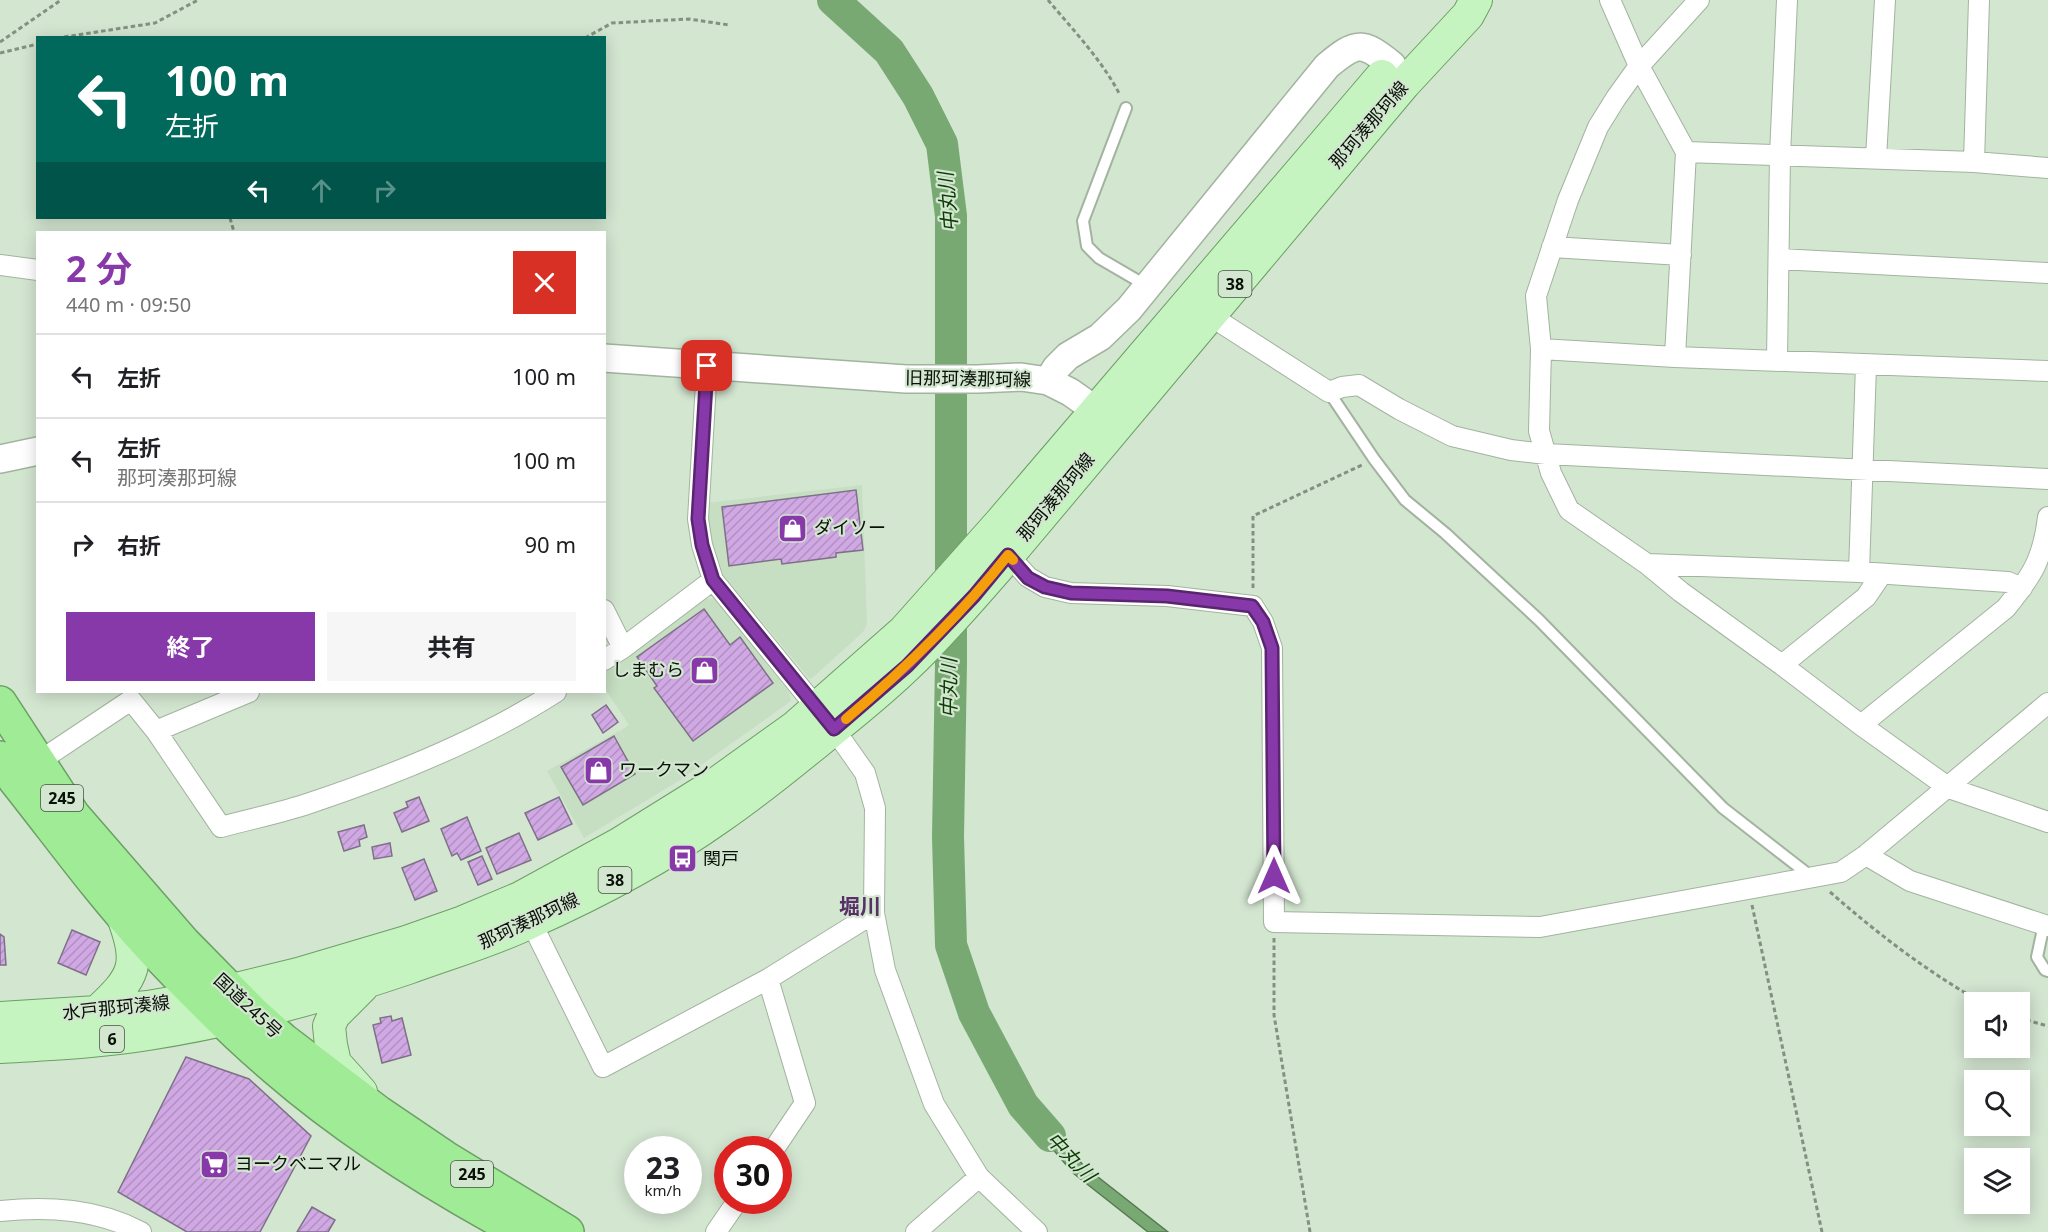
<!DOCTYPE html>
<html lang="ja">
<meta charset="utf-8">
<style>
:root{--surface:#fff;--page:#f6f6f6;--text:#202124;--muted:#757577;--line:#e0e0e0;--accent:#8839a9}
body{margin:0;font-family:"Noto Sans","Noto Sans JP",sans-serif;background:var(--page);color:var(--text);height:100vh;display:flex;flex-direction:column;font-size:22px;white-space:nowrap}
*{box-sizing:border-box;margin:0}
p{font-size:20px;color:var(--muted)}
.icon{flex:none;width:33px;height:33px;fill:none;stroke:currentColor;stroke-width:2;stroke-linecap:round;stroke-linejoin:round}
.map{position:relative;flex:1;overflow:hidden}
.drawer{position:absolute;left:36px;top:231px;width:570px;height:462px;display:flex;flex-direction:column;background:var(--surface);border-radius:0px;box-shadow:0 3px 15px #0003}
.drawer>*{flex:none}
.banner{position:absolute;left:36px;top:36px;width:570px;height:183px;border-radius:0px;box-shadow:0 3px 15px #0003;background:#00695c;color:#fff;overflow:hidden}
.fabs{position:absolute;left:1964px;top:992px;display:grid;gap:12px}
.fabs a{display:grid;place-items:center;width:66px;height:66px;border-radius:0px;background:var(--surface);box-shadow:0 3px 15px #0003;font-size:30px}
.speed{position:absolute;left:624px;top:1136px;display:flex;gap:12px;font-size:30px;font-weight:700;text-align:center}
.speed>*{display:grid;place-content:center;width:78px;height:78px;border-radius:50%;background:var(--surface);box-shadow:0 3px 15px #0003;line-height:1}
.speed small{font-size:15px;font-weight:400}
.speed .limit{border:9px solid #d22;background:#fff;color:#111}
.pin{position:absolute;display:grid;place-items:center;width:51px;height:51px;color:#fff;margin:-26px;border-radius:12px;box-shadow:0 3px 9px #0006}
.me{position:absolute;width:66px;margin:-33px;rotate:0deg;stroke-linejoin:round;filter:drop-shadow(0 0 4px #0008)}
.turn{display:flex;align-items:center;gap:21px;height:126px;padding:0 30px;font-size:27px}
.turn .icon{width:78px;height:78px;stroke-width:2.5}
.turn b{display:block;font-size:42px;line-height:51px}
.lanes{display:flex;align-items:center;height:57px;padding:0 30px;background:#0003;justify-content:center;gap:30px;direction:ltr}
.lanes .off{opacity:.35}
.round{display:grid;place-items:center;flex:none;width:63px;height:63px;border-radius:0px;background:var(--page)}
.summary{display:flex;align-items:center;justify-content:space-between;height:102px;padding:0 30px}
h1{font-size:36px;font-weight:700;line-height:45px;color:var(--accent)}
.action{display:flex;gap:12px;margin-top:auto;padding:12px 30px}
.action a{flex:1;height:69px;border-radius:0px;background:var(--accent);color:#fff;font-size:24px;font-weight:700;line-height:69px;text-align:center}
.action a+a{background:var(--page);color:var(--text)}
ul{padding:0;list-style:none}
li{display:flex;align-items:center;gap:18px;height:84px;padding:0 30px;border-top:2px solid var(--line)}
li div{flex:1}
li b{display:block;font-size:22px}
li em{font-style:normal}
.map>svg:first-child{display:block}
</style>
<div class="map">
<svg width="2048" height="1232" viewBox="0 0 2048 1232">
<defs>
<pattern id="building-hatch" width="6" height="6" patternUnits="userSpaceOnUse" patternTransform="scale(1.5)"><rect width="6" height="6" fill="#d0a8e4"/><path d="M-1 1l2-2M0 6l6-6M5 7l2-2" fill="none" stroke="#b190c2"/></pattern>
</defs>
<rect width="100%" height="100%" fill="#d3e6d0"/>
<path fill="#c6dec2" d="M862 485 867 624 863 632 811 679 808 677 721 572 713 559 708 543 707 503Z
M705 599H715L789 692 791 701 680 780 584 838 547 771 619 731 629 745 620 731 629 725 605 689V671Z"/>
<path fill="#79a973" stroke="#587b53" stroke-width="1.5" d="M1028 1102 1084 1166 1168 1232H1148L1073 1173 1017 1107Z"/>
<g fill="none" stroke-linecap="round" stroke-linejoin="round">
<path stroke="#79a973" stroke-width="32" d="M833 0 889 51 918 96 942 144 951 216V663L948 837 951 945 974 1013 1023 1105 1050 1136"/>
</g>
<path fill="url(#building-hatch)" stroke="#7e7086" stroke-width="1.5" d="M856 490 863 550 836 553V557L782 564 781 559 729 566 722 507Z
M704 609 730 645 740 637 773 683 693 741 654 688 657 686 637 657Z
M606 705 618 722 603 733 592 715Z
M614 736 635 774 583 805 561 767Z
M419 797 429 821 402 832 394 813 408 807 406 802Z
M559 797 572 824 538 840 525 813Z
M467 817 481 851 461 860 457 853 452 856 441 829Z
M364 825 367 837 359 840 360 846 344 851 338 832Z
M519 833 531 860 497 874 486 848Z
M390 843 392 856 374 859 372 847Z
M482 856 492 879 478 885 468 862Z
M424 859 437 891 415 900 402 868Z
M72 930 100 942 86 975 58 963Z
M0 934 4 937 6 965H0Z
M391 1016 392 1021 402 1018 411 1055 382 1063 373 1025 381 1023 380 1018Z
M186 1057 249 1079 311 1136 260 1232H187L118 1192Z
M312 1207 335 1220 328 1232H297Z"/>
<g fill="none" stroke-linecap="round" stroke-linejoin="round">
<defs>
<path id="lane" d="M1126 108 1083 221 1087 246 1099 258 1147 286
M1329 392 1374 459 1405 500 1445 533 1539 620 1723 808 1813 878
M2044 924 2037 957 2045 970 2048 971"/>
<path id="street" d="M1610 0 1639 66 1686 152 1675 357
M1699 0 1639 66 1616 98 1598 127 1568 200 1536 296 1541 349 1539 431 1551 473 1569 510 1647 564 1681 592 1782 665 1861 725 1949 788 2048 822
M1686 152 1974 162 2048 168
M1876 158 1885 0
M1974 162 1979 0
M1552 247 1681 255
M1779 259 2048 273
M0 265 38 270
M1209 315 1329 392 1342 387 1359 385 1399 409 1452 436 1511 450 1546 454 2048 479
M1541 349 1675 357 2048 371
M1777 360 1780 155 1787 0
M707 366 698 519 702 545 713 580 834 729 865 773 875 808 874 913 885 970 934 1104 979 1177 1037 1232
M1008 555 1028 577 1045 587 1071 593 1167 596 1253 606 1263 622 1272 648 1274 922 1540 927 1841 872 1866 855 2048 703
M1647 564 1859 572 2008 582 2022 588
M1859 572 1866 365
M604 610 623 648
M604 660 623 648 713 580
M1782 665 1866 597 1881 575
M1861 725 2006 608C2032 576 2043 559 2048 517
M156 731 249 692
M38 762 131 700 156 731 221 827C250 819 281 813 310 803 394 775 481 740 556 692
M1866 855 1910 881 2048 926
M531 922 603 1067 768 979 874 913
M768 979 805 1103 774 1149
M0 1211C49 1206 97 1209 141 1232
M716 1232 738 1200
M916 1232 979 1177"/>
<path id="secondary" d="M604 358 906 379H978L1021 377 1048 381 1070 392 1097 411
M1048 381 1056 368 1068 356 1100 337 1129 309 1327 66C1357 41 1362 41 1392 65
M0 459 38 451"/>
<path id="primary" d="M97 1012C136 976 141 965 122 914
M0 1018 97 1012 148 1007 200 998 298 974 406 942 463 922 520 898 619 844 717 783 795 727 904 631 1000 523 1382 76
M0 1047C49 1044 99 1042 148 1034 237 1020 323 997 408 968 449 953 491 941 531 922 596 893 662 858 720 817 755 793 787 767 820 740 849 717 880 692 907 666 939 636 967 603 996 570L1404 84 1468 15 1476 0
M361 1092 335 1063 331 1045 329 1026 334 1015 363 986"/>
<path id="highway" d="M0 703 73 815 184 943 254 1014 283 1040 379 1113 444 1157 567 1232
M0 758 15 780C58 834 99 891 146 942 187 986 230 1030 276 1069 350 1133 435 1186 521 1232"/>
</defs>
<use href="#lane" stroke="#a2b49f" stroke-width="14"/>
<use href="#street" stroke="#a2b49f" stroke-width="22"/>
<use href="#secondary" stroke="#a2b49f" stroke-width="30"/>
<use href="#primary" stroke="#6c9f65" stroke-width="34"/>
<use href="#highway" stroke="#6c9f65" stroke-width="36"/>
<path stroke="#839181" stroke-width="3" stroke-dasharray="4.5 3" stroke-linecap="butt" d="M1048 0C1073 30 1102 60 1120 95
M64 37 155 23 198 0
M585 38 612 23 689 19 729 25
M0 42 61 0
M0 53 38 44
M230 218 234 232
M1253 588V516L1362 465
M1830 892C1877 933 1926 971 1981 1002
M1752 905 1822 1232
M1274 938V1015L1310 1232
M2019 1018 2048 1026"/>
<use href="#lane" stroke="#fff" stroke-width="10"/>
<use href="#street" stroke="#fff" stroke-width="20"/>
<use href="#secondary" stroke="#fff" stroke-width="27"/>
<use href="#primary" stroke="#c6f4c0" stroke-width="32"/>
<use href="#highway" stroke="#a0ec96" stroke-width="33"/>
</g>
<g fill="none" stroke-linecap="round" stroke-linejoin="round">
<defs>
<path id="route" d="M707 366 698 519 702 545 713 580 834 729 907 666 974 596 1008 555 1028 578 1045 587 1071 593 1167 596 1252 606 1263 622 1272 648 1274 876"/>
</defs>
<use href="#route" stroke="#58256e" stroke-width="15"/>
<use href="#route" stroke="#8839a9" stroke-width="10"/>
<path stroke="#f59e0b" stroke-width="10" d="M846 719C905 669 960 616 1008 555L1013 560"/>
</g>
<defs>
<symbol id="shop-square" viewBox="-11 -11 22 22"><rect x="-9" y="-9" width="18" height="18" rx="4" fill="#8839a9" stroke="#d3e6d0"/><path d="M-5-2.5h2.3a2.7 3.5 0 0 1 5.4 0H5L5.5 6h-11ZM-1.5-2.5h3a1.5 2.3 0 0 0-3 0Z" fill="#fff"/></symbol>
<symbol id="bus-square" viewBox="-11 -11 22 22"><rect x="-9" y="-9" width="18" height="18" rx="4" fill="#8839a9" stroke="#d3e6d0"/><path d="M-5-6H5V4H4V6H2V4H-2V6H-4V4H-5ZM-3.5-4V0h7V-4ZM-3.5 1.2v1.5H-2V1.2ZM2 1.2v1.5H3.5V1.2Z" fill="#fff"/></symbol>
<symbol id="supermarket-square" viewBox="-11 -11 22 22"><rect x="-9" y="-9" width="18" height="18" rx="4" fill="#8839a9" stroke="#d3e6d0"/><path d="M-6-5.5h2.5l.6 2H6L4.5 2H-2.5L-4.4-4H-6ZM-1.5 3.2a1.3 1.3 0 1 0 .1 0ZM3 3.2a1.3 1.3 0 1 0 .1 0Z" fill="#fff"/></symbol>
</defs>
<g fill-rule="evenodd">
<use href="#shop-square" x="776" y="512" width="33" height="33"/>
<use href="#shop-square" x="688" y="654" width="33" height="33"/>
<use href="#shop-square" x="582" y="754" width="33" height="33"/>
<use href="#bus-square" x="666" y="842" width="33" height="33"/>
<use href="#supermarket-square" x="198" y="1148" width="33" height="33"/>
</g>
<g text-anchor="middle" stroke-width="4.5" stroke-linejoin="round" paint-order="stroke">
<g fill="#d3e6d0" stroke="#465145" stroke-width="1.5">
<rect x="1218.5" y="271" width="33" height="26" rx="4.5"/>
<rect x="41" y="785" width="42" height="26" rx="4.5"/>
<rect x="598.5" y="867" width="33" height="26" rx="4.5"/>
<rect x="100" y="1026" width="24" height="26" rx="4.5"/>
<rect x="451" y="1161" width="42" height="26" rx="4.5"/>
</g>
<g font-size="16" font-weight="bold" fill="#0a1109">
<text x="1235" y="290">38</text>
<text x="62" y="804">245</text>
<text x="615" y="886">38</text>
<text x="112" y="1045">6</text>
<text x="472" y="1180">245</text>
</g>
<g font-size="18" fill="#0a1109" stroke="#d3e6d0">
<text transform="translate(1369 125) rotate(-49)" y="6">那珂湊那珂線</text>
<text transform="translate(968 379) rotate(1)" y="6">旧那珂湊那珂線</text>
<text transform="translate(1056 497) rotate(-50)" y="6">那珂湊那珂線</text>
<text transform="translate(529 921) rotate(-25)" y="6">那珂湊那珂線</text>
<text transform="translate(248 1006) rotate(43)" y="6">国道245号</text>
<text transform="translate(116 1008) rotate(-6)" y="6">水戸那珂湊線</text>
</g>
<g font-size="18" fill="#0a1109" stroke="#d3e6d0" text-anchor="start">
<text x="814" y="534">ダイソー</text>
<text x="684" y="676" text-anchor="end">しまむら</text>
<text x="619" y="776">ワークマン</text>
<text x="703" y="865">関戸</text>
<text x="235" y="1170">ヨークベニマル</text>
</g>
<g font-size="20" font-style="italic" fill="#0b3d05" stroke="#d3e6d0">
<text transform="translate(948 202) rotate(-95)" y="7">中丸川</text>
<text transform="translate(949 688) rotate(-90)" y="7">中丸川</text>
<text transform="translate(1071 1157) rotate(46)" y="7">中丸川</text>
</g>
<g font-size="21" font-weight="bold" fill="#563067" stroke="#d3e6d0">
<text x="860" y="914">堀川</text>
</g>
</g>
</svg>
<div class="fabs">
<a><svg class="icon" aria-label="sound" viewBox="0 0 24 24"><path d="M4 9h4l5-4v14l-5-4H4zM17 9q2 3 0 6"/></svg></a>
<a><svg class="icon" aria-label="search" viewBox="0 0 24 24"><circle cx="10" cy="10" r="6"/><path d="M15 15l6 6"/></svg></a>
<a><svg class="icon" aria-label="layers" viewBox="0 0 24 24"><path d="M12 4l9 5-9 5-9-5zM3 14l9 5 9-5"/></svg></a>
</div>
<div class="speed"><div>23<small>km/h</small></div><div class="limit">30</div></div>
<div class="pin" style="left:707px;top:366px;background:#d93025"><svg class="icon" aria-label="arrive" viewBox="0 0 24 24"><path d="M6 21V4h12l-3 4 3 4H6"/></svg></div>
<svg class="me" style="left:1274px;top:876px" viewBox="-20 -20 40 40"><path d="M0-17L14 15 0 8-14 15z" fill="#8839a9" stroke="#fff" stroke-width="4"/></svg>
<div class="banner">
<div class="turn"><svg class="icon" aria-label="left" viewBox="0 0 24 24"><path d="M17 20v-9H6M10 6l-5 5 5 5"/></svg><div><b>100 m</b>左折</div></div>
<div class="lanes"><svg class="icon" aria-label="left" viewBox="0 0 24 24"><path d="M17 20v-9H6M10 6l-5 5 5 5"/></svg><svg class="icon off" aria-label="ahead" viewBox="0 0 24 24"><path d="M12 20V5M6 11l6-6 6 6"/></svg><svg class="icon off" aria-label="right" viewBox="0 0 24 24"><path d="M7 20v-9h11M14 6l5 5-5 5"/></svg></div>
</div>
<section class="drawer">
<div class="summary"><div><h1>2 分</h1><p>440 m · 09:50</p></div><a class="round" style="background:#d93025;color:#fff"><svg class="icon" aria-label="close" viewBox="0 0 24 24"><path d="M6 6l12 12M18 6L6 18"/></svg></a></div>
<ul>
<li><svg class="icon" aria-label="left" viewBox="0 0 24 24"><path d="M17 20v-9H6M10 6l-5 5 5 5"/></svg><div><b>左折</b></div><em>100 m</em></li>
<li><svg class="icon" aria-label="left" viewBox="0 0 24 24"><path d="M17 20v-9H6M10 6l-5 5 5 5"/></svg><div><b>左折</b><p>那珂湊那珂線</p></div><em>100 m</em></li>
<li><svg class="icon" aria-label="right" viewBox="0 0 24 24"><path d="M7 20v-9h11M14 6l5 5-5 5"/></svg><div><b>右折</b></div><em>90 m</em></li>
</ul>
<div class="action"><a>終了</a><a>共有</a></div>
</section>
</div>
